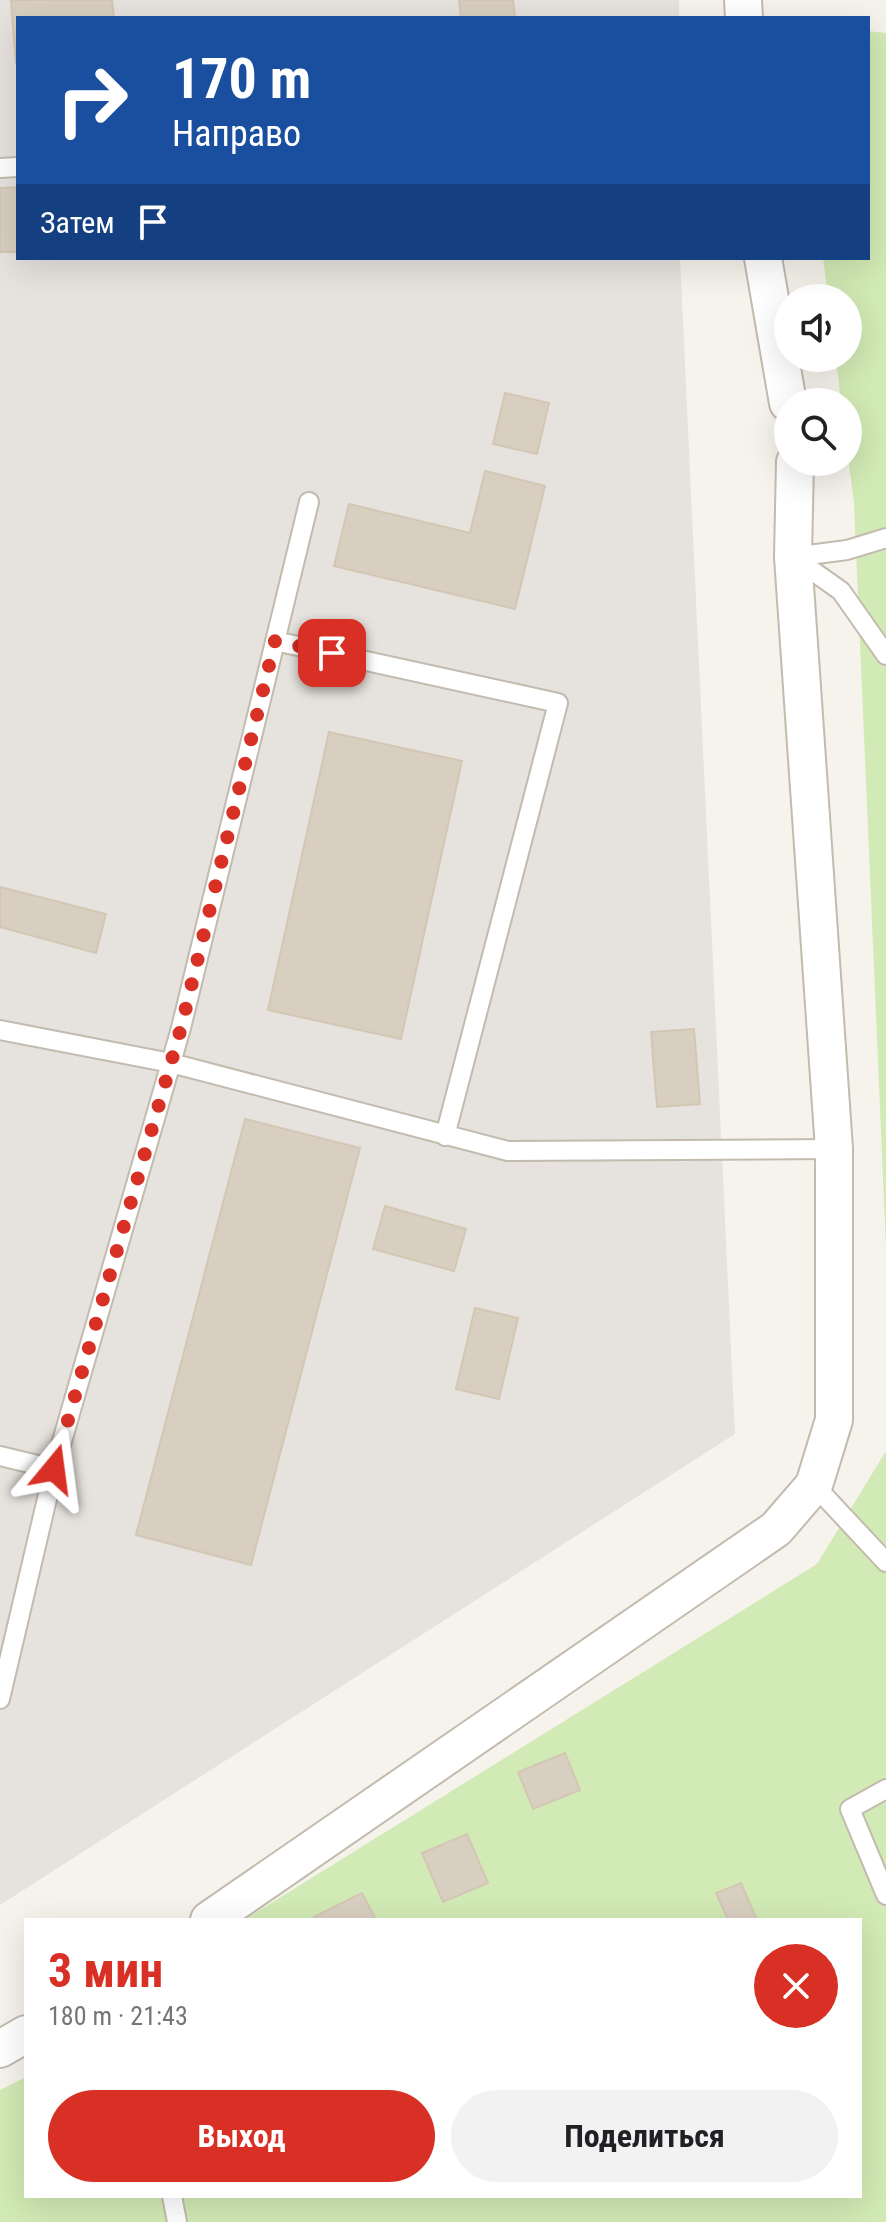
<!DOCTYPE html>
<html lang="ru">
<meta charset="utf-8">
<style>
:root{--surface:#fff;--page:#f2f2f2;--text:#202124;--muted:#757577;--accent:#d93025}
body{margin:0;font-family:"Roboto Condensed",sans-serif;background:var(--page);color:var(--text);height:100vh;display:flex;flex-direction:column;font-size:30px;white-space:nowrap}
*{box-sizing:border-box;margin:0}
p{font-size:26px;color:var(--muted)}
.icon{flex:none;width:44px;height:44px;fill:none;stroke:currentColor;stroke-width:2;stroke-linecap:round;stroke-linejoin:round}
.map{position:relative;flex:1;overflow:hidden}
.drawer{position:absolute;left:24px;top:1918px;width:838px;height:280px;display:flex;flex-direction:column;background:var(--surface);border-radius:0px;box-shadow:0 8px 32px #0002}
.drawer>*{flex:none}
.top-card{position:absolute;left:16px;top:16px;width:854px;height:244px;border-radius:0px;box-shadow:0 8px 32px #0002;background:#1a4fa0;color:#fff;overflow:hidden}
.fabs{position:absolute;left:774px;top:284px;display:grid;gap:16px}
.fabs a{display:grid;place-items:center;width:88px;height:88px;border-radius:50%;background:var(--surface);box-shadow:0 8px 32px #0002;font-size:40px}
.pin{position:absolute;display:grid;place-items:center;width:68px;height:68px;color:#fff;margin:-34px;border-radius:16px;box-shadow:0 4px 12px #0006}
.me{position:absolute;width:88px;margin:-44px;rotate:16deg;stroke-linejoin:round;filter:drop-shadow(0 0 6px #0008)}
.turn{display:flex;align-items:center;gap:28px;height:168px;padding:0 24px;font-size:36px}
.turn .icon{width:104px;height:104px;stroke-width:2.5}
.turn b{display:block;font-size:56px;line-height:68px}
.then{display:flex;align-items:center;height:76px;padding:0 24px;background:#0003;gap:16px;font-size:30px}
.round{display:grid;place-items:center;flex:none;width:84px;height:84px;border-radius:42px;background:var(--page)}
.summary{display:flex;align-items:center;justify-content:space-between;height:136px;padding:0 24px}
h1{font-size:48px;font-weight:700;line-height:60px;color:var(--accent)}
.cta{display:flex;gap:16px;margin-top:auto;padding:16px 24px}
.cta a{flex:1;height:92px;border-radius:48px;background:var(--accent);color:#fff;font-size:32px;font-weight:700;line-height:92px;text-align:center}
.cta a+a{background:var(--page);color:var(--text)}
.map>svg:first-child{display:block}
</style>
<div class="map">
<svg width="886" height="2222" viewBox="0 0 886 2222">
<rect width="100%" height="100%" fill="#f6f3ec"/>
<path fill="#e6e2dd" d="M0 0H679V18H18V258H680L735 1434 0 1905Z"/>
<path fill="#d2eab5" d="M868 31 886 33V1248L854 503 848 457V402H841L836 358H848V298H828L823 258H868Z
M886 1451V2222H0V2090L26 2077V2196H860V1920H244L817 1564Z"/>
<path fill="#d8cfc1" stroke="#d3c7b4" stroke-width="2" d="M11 0H112L114 18H18L16 64Z
M459 0H513L515 18H461Z
M18 187V252H0V188Z
M505 393 549 403 537 454 493 444Z
M485 471 545 486 515 609 334 566 349 504 470 533Z
M329 732 462 761 401 1039 268 1010Z
M0 887 106 914 96 953 0 927Z
M694 1029 700 1104 657 1107 651 1032Z
M245 1119 360 1148 251 1565 136 1535Z
M385 1206 466 1229 454 1271 373 1249Z
M475 1308 518 1318 499 1399 456 1389Z
M565 1753 580 1790 533 1809 518 1772Z
M467 1834 488 1883 443 1902 422 1853Z
M741 1883 757 1920H728L716 1893Z
M362 1893 376 1920H316L314 1917Z"/>
<g fill="none" stroke-linecap="round" stroke-linejoin="round">
<defs>
<path id="lane" d="M0 168 18 167
M793 557 841 591 886 655
M793 557 847 550 886 538
M275 641 558 703 445 1136
M0 1030 171 1063 508 1151 834 1149
M0 1456 54 1469
M814 1485 886 1562
M0 1699 54 1469 181 1028 309 502
M886 1789 850 1809 886 1895
M172 2196 177 2222"/>
<path id="street" d="M743 0 744 18
M763 258 788 403
M209 1920 776 1529 814 1485 834 1420V1149L793 557 795 462
M0 2049 26 2034"/>
</defs>
<use href="#lane" stroke="#c2bbae" stroke-width="22"/>
<use href="#street" stroke="#c2bbae" stroke-width="40"/>
<use href="#lane" stroke="#fff" stroke-width="18"/>
<use href="#street" stroke="#fff" stroke-width="36"/>
</g>
<g fill="none" stroke-linecap="round" stroke-linejoin="round">
<path stroke="#d93025" stroke-width="14" stroke-dasharray="0 25.2" d="M54 1469 181 1028 275 641 332 653"/>
</g>
</svg>
<div class="fabs">
<a><svg class="icon" aria-label="sound" viewBox="0 0 24 24"><path d="M4 9h4l5-4v14l-5-4H4zM17 9q2 3 0 6"/></svg></a>
<a><svg class="icon" aria-label="search" viewBox="0 0 24 24"><circle cx="10" cy="10" r="6"/><path d="M15 15l6 6"/></svg></a>
</div>
<div class="pin" style="left:332px;top:653px;background:#d93025"><svg class="icon" aria-label="arrive" viewBox="0 0 24 24"><path d="M6 21V4h12l-3 4 3 4H6"/></svg></div>
<svg class="me" style="left:54px;top:1469px" viewBox="-20 -20 40 40"><path d="M0-17L14 15 0 8-14 15z" fill="#d93025" stroke="#fff" stroke-width="4"/></svg>
<div class="top-card">
<div class="turn"><svg class="icon" aria-label="right" viewBox="0 0 24 24"><path d="M7 20v-9h11M14 6l5 5-5 5"/></svg><div><b>170 m</b>Направо</div></div>
<div class="then">Затем<svg class="icon" aria-label="arrive" viewBox="0 0 24 24"><path d="M6 21V4h12l-3 4 3 4H6"/></svg></div>
</div>
<section class="drawer">
<div class="summary"><div><h1>3 мин</h1><p>180 m · 21:43</p></div><a class="round" style="background:#d93025;color:#fff"><svg class="icon" aria-label="close" viewBox="0 0 24 24"><path d="M6 6l12 12M18 6L6 18"/></svg></a></div>
<div class="cta"><a>Выход</a><a>Поделиться</a></div>
</section>
</div>
